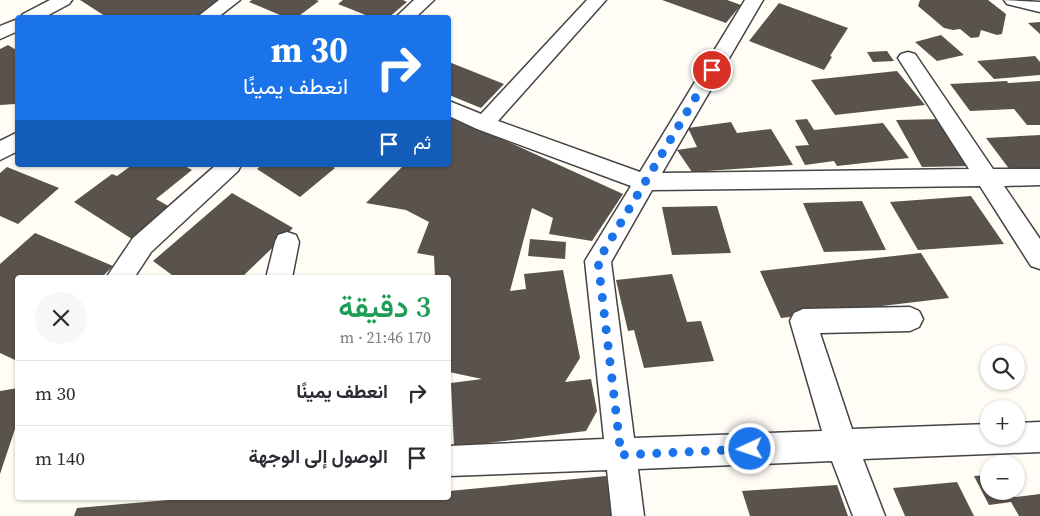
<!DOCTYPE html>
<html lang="ar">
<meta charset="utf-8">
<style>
:root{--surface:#fff;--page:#f7f7f7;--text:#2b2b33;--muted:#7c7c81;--line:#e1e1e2}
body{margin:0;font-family:"Source Serif 4",Vazirmatn,serif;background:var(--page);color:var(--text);direction:rtl;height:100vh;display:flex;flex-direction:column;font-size:19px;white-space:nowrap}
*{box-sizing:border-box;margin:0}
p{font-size:16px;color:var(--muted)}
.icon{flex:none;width:28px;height:28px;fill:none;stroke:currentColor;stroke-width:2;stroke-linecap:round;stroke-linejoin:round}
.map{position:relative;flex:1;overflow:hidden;direction:ltr}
.details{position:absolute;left:15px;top:275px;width:436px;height:225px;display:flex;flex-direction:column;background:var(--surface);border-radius:5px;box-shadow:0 1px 4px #0004;direction:rtl}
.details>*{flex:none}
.guide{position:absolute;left:15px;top:15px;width:436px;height:152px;border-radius:5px;box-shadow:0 1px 4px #0004;direction:rtl;background:#1a73e8;color:#fff;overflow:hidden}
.fabs{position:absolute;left:980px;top:345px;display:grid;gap:10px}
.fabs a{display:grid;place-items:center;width:45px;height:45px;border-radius:50%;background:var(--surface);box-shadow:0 1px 4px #0004;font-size:25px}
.pin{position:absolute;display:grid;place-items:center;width:42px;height:42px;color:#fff;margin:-21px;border:2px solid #fff;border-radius:50%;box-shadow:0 1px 5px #0007}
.me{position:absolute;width:55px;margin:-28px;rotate:267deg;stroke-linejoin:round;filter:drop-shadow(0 0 4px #0008)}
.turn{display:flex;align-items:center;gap:18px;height:105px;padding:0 20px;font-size:22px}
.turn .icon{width:65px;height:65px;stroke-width:2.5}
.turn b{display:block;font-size:35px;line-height:42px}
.then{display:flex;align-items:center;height:48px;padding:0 20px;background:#0003;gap:10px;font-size:19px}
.round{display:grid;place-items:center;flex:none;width:52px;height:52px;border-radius:26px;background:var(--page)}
.overview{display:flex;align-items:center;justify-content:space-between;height:85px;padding:0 20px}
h1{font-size:30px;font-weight:600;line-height:38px;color:#1e9e55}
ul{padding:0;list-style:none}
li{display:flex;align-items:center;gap:15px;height:65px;padding:0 20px;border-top:1px solid var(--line)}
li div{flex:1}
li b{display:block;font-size:19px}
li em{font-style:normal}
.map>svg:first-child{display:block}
</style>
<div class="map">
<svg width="1040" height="516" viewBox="0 0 1040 516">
<rect width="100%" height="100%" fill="#fffdf5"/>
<path fill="#5a524d" d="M80 0H225L194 18H108Z
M252 0H316L319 1 296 18H287L249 2Z
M343 0H403L407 2 388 18H373L338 4Z
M662 0H727L741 5 726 23Z
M920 0H988L1006 14 1002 34 997 35 981 30 979 37 971 38 960 29 953 30 944 28 918 6Z
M779 3 848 28 830 56 832 57 824 70 749 41Z
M1040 22V34L1028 23Z
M941 35 964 55 937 61 915 42Z
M8 45 18 51V106L15 104 0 105V49Z
M887 51 894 61 873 62 867 52Z
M1035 56 1040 62V75L994 79 977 61Z
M449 62 504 84 481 108 449 95Z
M897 71 925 105 835 115 811 80Z
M1007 81 1008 83 1040 81V125H1027L1014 109 970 111 950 84Z
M449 115 623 194 592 241 549 234 553 218 532 208 510 291 526 289 524 274 563 270 580 358 565 382 591 379 597 411 586 431 454 447 451 383 482 379 449 372V278H435L434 256 417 253 429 222 406 210 366 203 404 165H449Z
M807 119 814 130 883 123 909 158 837 166 834 161 805 165 795 146 809 145 795 120Z
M942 119 971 166 922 167 896 120Z
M731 122 737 133 771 129 793 165 692 172 677 150 697 147 688 128Z
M1040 135V168L1010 170 986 138Z
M132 165H183L192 170 156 199 170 207 132 239 74 202 112 174 117 176Z
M262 165H330L335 168 300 197 257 169Z
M7 167 59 188 18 224 0 216V173Z
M232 193 293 228 241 278H176L153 261Z
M971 196 1004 244 918 250 890 202Z
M862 201 886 250 824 252 803 203Z
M717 206 731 253 672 255 662 207Z
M35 233 113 266 101 278H18V357L15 360 0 353V264Z
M530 239 566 242 565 259 528 256Z
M921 253 949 298 781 318 760 271Z
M672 274 687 322 701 321 714 361 644 368 634 330 628 331 616 280Z
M18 388V420L0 474V391Z
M989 475V491H1012L1015 497 1040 494V516H1019L1011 502 989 505 974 476Z
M606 476 613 516H74L77 508 191 498H449V491Z
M957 482 974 516H905L893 488Z
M837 485 848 516H750L742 491Z"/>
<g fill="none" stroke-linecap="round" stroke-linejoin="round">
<defs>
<path id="minor" d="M50 0H72L69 4 43 18H20L23 14Z
M219 0H240L217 18H196Z
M414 0H434L415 18H395Z
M587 0H606L498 121 640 172 745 0H763L662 173 969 169 898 58 901 54 908 52 915 54 993 169H1040V185L1004 186 1040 239V269L1031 266 980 186 652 190 611 262 634 438 822 431 790 321 794 313 803 309 910 307 919 311 923 319 919 327 910 331 820 333 852 429 989 424V436H1016V423L1040 422V452L863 459 885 516H853L832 461 638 469 644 516H612L607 470 449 476V446L604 439 585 261 631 186 477 129 449 116V101L481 114Z
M1004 0 1040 2V12L1007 4Z
M18 19V31L0 39V26Z
M18 132V151L0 160V141Z
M216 165H241L238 171 151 252 134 278H106L133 238Z
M287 232 296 235 299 242 292 278H266L275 242 278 235Z"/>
</defs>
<use href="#minor" stroke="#444" stroke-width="3"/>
<use href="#minor" fill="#fff" fill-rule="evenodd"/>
</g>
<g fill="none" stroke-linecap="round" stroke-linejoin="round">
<path stroke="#1a73e8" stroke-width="9" stroke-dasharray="0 16.2" d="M712 70 598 261 621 455 750 449"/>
</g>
</svg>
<div class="fabs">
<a><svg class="icon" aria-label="search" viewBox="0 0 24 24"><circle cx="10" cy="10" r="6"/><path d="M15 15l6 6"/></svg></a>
<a>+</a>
<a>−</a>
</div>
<div class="pin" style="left:712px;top:70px;background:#d93025"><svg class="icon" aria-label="arrive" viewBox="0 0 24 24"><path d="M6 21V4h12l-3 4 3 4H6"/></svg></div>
<svg class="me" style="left:750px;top:449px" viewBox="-20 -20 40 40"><circle r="17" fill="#1a73e8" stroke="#fff" stroke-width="3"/><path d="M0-11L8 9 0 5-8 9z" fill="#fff"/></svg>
<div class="guide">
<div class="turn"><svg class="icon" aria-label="right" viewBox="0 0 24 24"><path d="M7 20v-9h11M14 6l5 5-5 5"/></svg><div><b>30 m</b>انعطف يمينًا</div></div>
<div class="then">ثم<svg class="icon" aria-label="arrive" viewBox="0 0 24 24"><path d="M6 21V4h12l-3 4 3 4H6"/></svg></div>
</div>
<section class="details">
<div class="overview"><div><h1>3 دقيقة</h1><p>170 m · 21:46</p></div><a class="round"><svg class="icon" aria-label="close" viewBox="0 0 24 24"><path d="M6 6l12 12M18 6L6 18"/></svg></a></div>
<ul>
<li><svg class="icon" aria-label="right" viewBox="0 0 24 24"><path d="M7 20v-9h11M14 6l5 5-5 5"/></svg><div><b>انعطف يمينًا</b></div><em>30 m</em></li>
<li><svg class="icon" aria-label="arrive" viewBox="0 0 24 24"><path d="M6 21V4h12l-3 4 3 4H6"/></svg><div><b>الوصول إلى الوجهة</b></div><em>140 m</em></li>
</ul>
</section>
</div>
